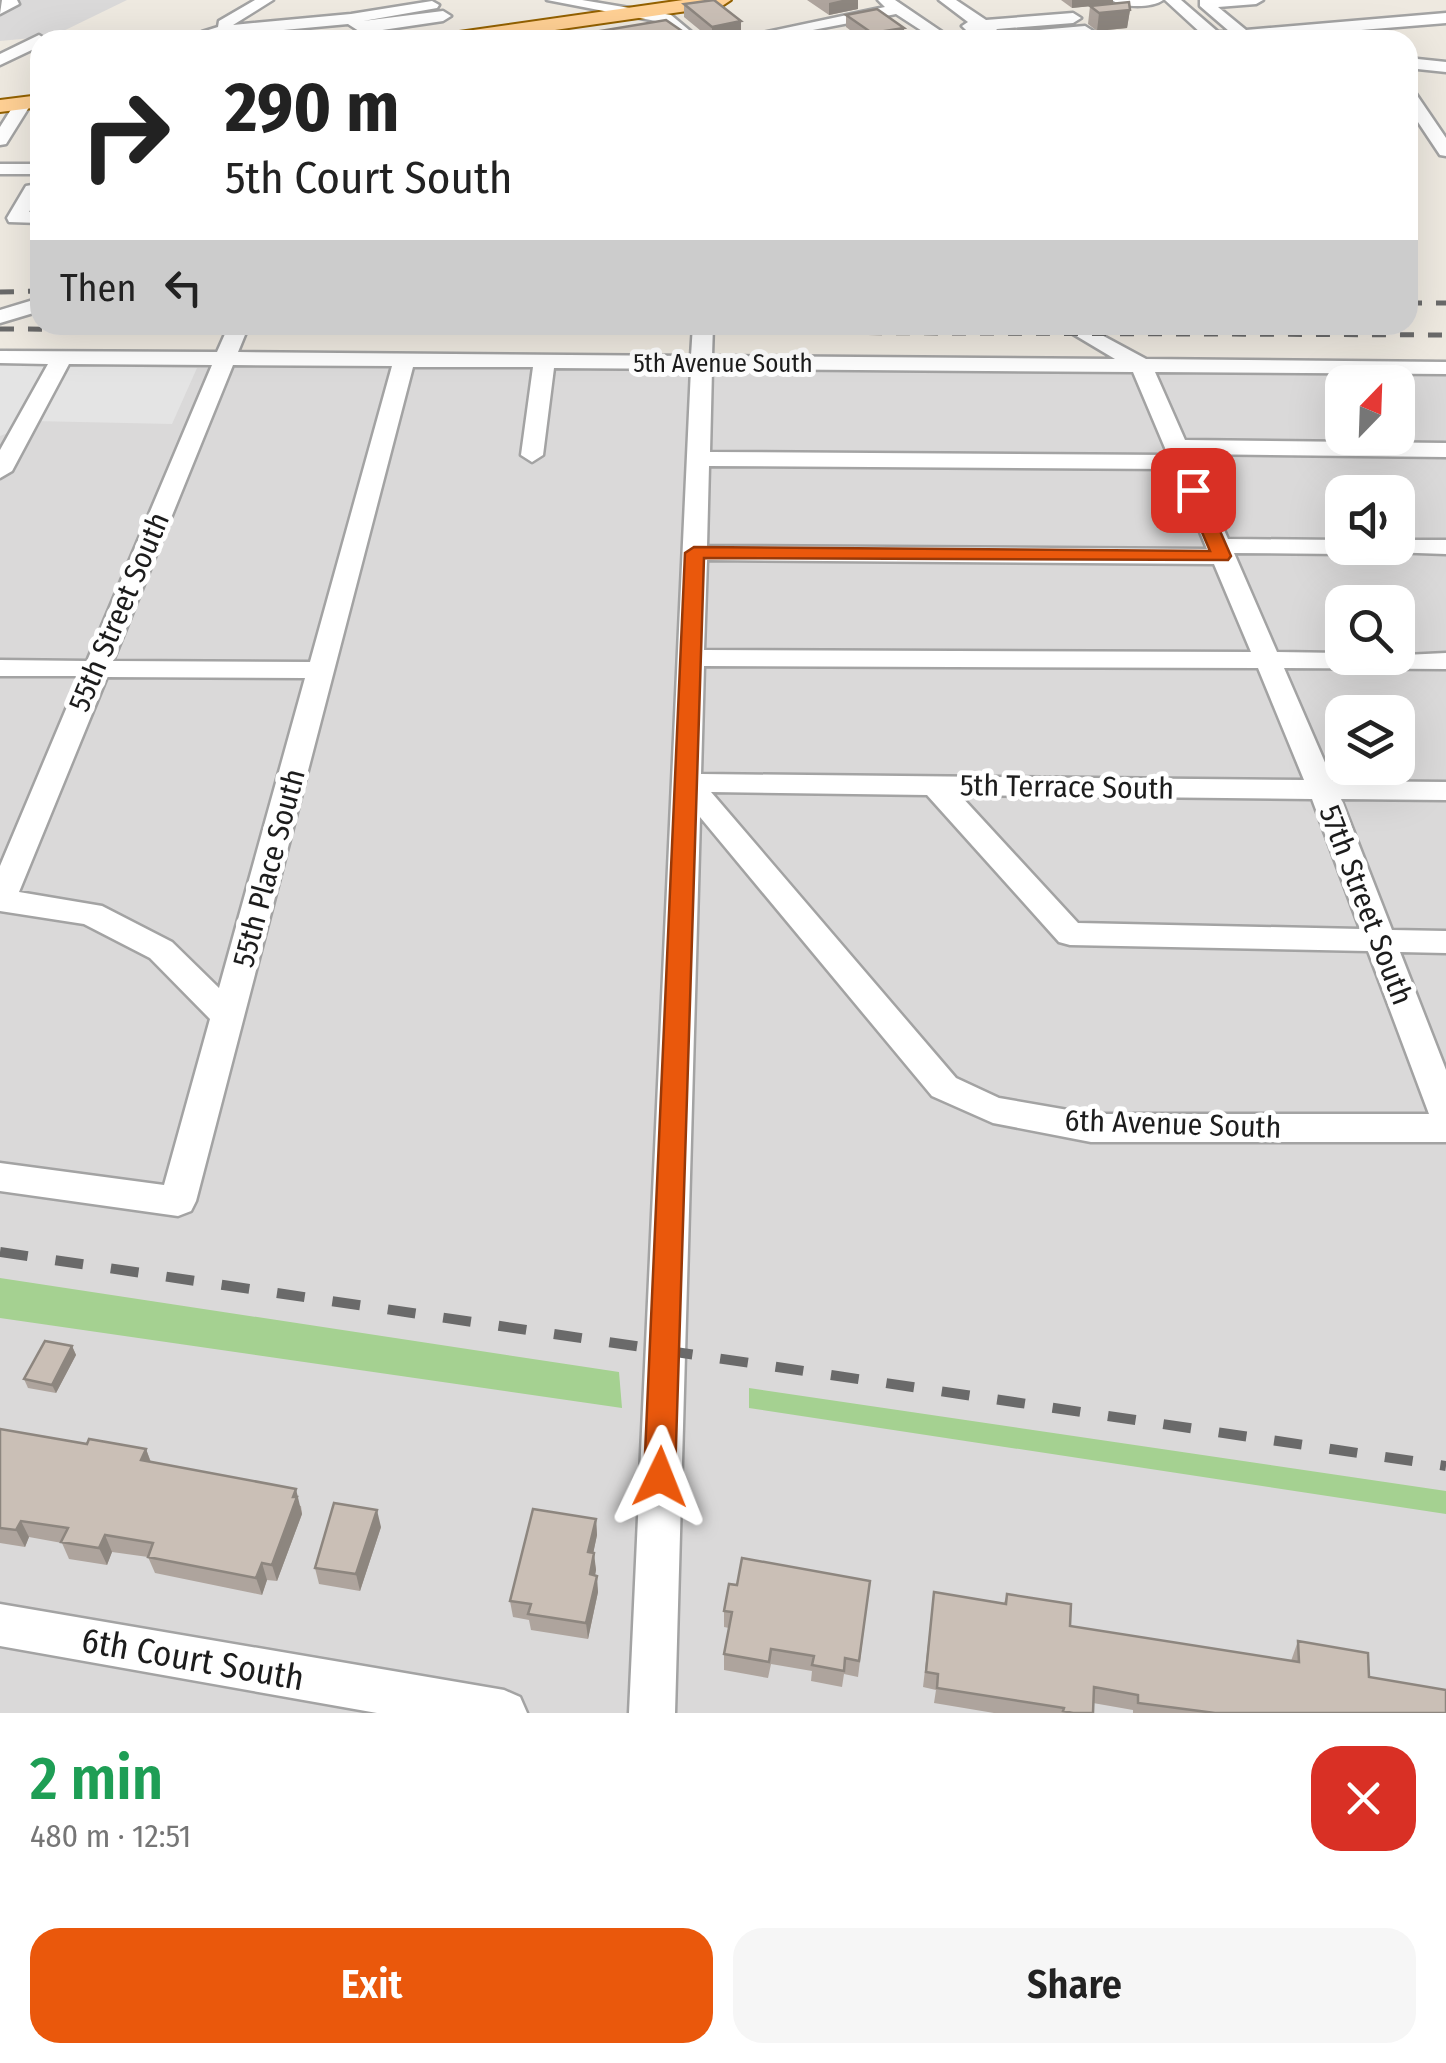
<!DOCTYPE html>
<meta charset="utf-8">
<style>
:root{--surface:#fff;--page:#f6f6f6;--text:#222;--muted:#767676;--accent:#ea580c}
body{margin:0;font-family:"Fira Sans Condensed",sans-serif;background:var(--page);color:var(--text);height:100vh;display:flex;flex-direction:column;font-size:38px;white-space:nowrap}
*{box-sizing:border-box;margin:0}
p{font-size:32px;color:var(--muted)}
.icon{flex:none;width:55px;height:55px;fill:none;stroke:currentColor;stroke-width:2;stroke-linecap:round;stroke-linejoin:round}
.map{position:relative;height:1713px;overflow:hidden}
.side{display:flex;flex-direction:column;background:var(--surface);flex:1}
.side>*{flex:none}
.top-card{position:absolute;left:30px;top:30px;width:1388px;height:305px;border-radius:30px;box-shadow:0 10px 40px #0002;background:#fff;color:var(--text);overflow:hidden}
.needle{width:65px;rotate:23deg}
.controls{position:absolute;left:1325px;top:365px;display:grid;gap:20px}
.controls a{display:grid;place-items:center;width:90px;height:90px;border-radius:20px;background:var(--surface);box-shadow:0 10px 40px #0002;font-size:50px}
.pin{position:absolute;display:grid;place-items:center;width:85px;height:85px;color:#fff;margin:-42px;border-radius:20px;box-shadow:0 5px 15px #0006}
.me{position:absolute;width:110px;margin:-55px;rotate:2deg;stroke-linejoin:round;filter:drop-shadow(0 0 8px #0008)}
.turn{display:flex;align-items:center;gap:35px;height:210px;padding:0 30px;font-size:45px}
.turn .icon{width:130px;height:130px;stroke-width:2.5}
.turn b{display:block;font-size:70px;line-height:85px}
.then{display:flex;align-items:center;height:95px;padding:0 30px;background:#0003;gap:20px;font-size:38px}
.round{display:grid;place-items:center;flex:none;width:105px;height:105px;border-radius:30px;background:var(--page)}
.head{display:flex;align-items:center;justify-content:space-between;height:170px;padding:0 30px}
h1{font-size:60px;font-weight:600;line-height:75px;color:#1e9e55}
.cta{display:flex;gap:20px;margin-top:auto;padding:20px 30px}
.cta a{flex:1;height:115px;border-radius:30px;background:var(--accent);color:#fff;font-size:40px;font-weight:600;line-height:115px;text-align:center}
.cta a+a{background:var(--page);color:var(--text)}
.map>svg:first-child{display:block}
</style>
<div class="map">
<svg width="1446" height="1713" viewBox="0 0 1446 1713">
<rect width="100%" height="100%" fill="#eee9e0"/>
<path fill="#dad9d9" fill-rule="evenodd" d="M0 0H127L53 36 0 41Z
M0 349 1446 360V1713H0ZM1342 382H1398V438H1342ZM1342 492H1398V548H1342ZM1342 602H1398V658H1342ZM1342 712H1398V768H1342Z"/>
<path fill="#a5d191" d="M0 1278 619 1372 622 1408 0 1318Z
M749 1388 1446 1491V1514L749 1408Z"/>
<path fill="#e4e4e4" d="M0 366H45L8 433 0 436Z
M66 366 197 368 172 424 33 421Z"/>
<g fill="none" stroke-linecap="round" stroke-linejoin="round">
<defs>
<path id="minor" d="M2 0H17L19 4 0 14Z
M255 0H273L233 25 351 14 432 1 439 5 437 8 363 21 443 11 451 16 443 21 362 33 348 24 210 37 202 32 218 27 219 21Z
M547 0H582L671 15 701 40H683L661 22Z
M878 0H895L954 40H936L896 14 761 40H729L885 7Z
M939 0H956L986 20 1073 13 1081 18 1073 23 997 29 993 34 1085 26 1093 31C1078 41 1001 45 981 40 974 38 967 31 962 26L968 22Z
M1112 0H1163C1152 8 1123 8 1112 0Z
M1165 0H1181L1218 32 1229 31 1200 6V0H1263L1256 4 1218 7 1246 30 1446 13V23L1238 40H1174L1202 34Z
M39 35 47 40H40V46L0 65V54Z
M1408 58 1446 62V72L1408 68Z
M1408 90 1414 91 1446 138V156L1440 155 1408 107Z
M17 100 31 104 6 144 0 145V127Z
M0 164H40V174H0Z
M32 185 38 186 40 192 29 212 40 211V223L9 222 7 218 26 186Z
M40 298V311L0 323V310Z
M229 325H249L238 352 691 356 693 325H713L712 356 1115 359 1058 325H1083L1146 359 1446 362V374L1155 372 1185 440 1446 443V457L1191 454 1228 539 1342 540V548H1354L1342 554 1234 553 1277 652 1342 653V658L1446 653V669L1284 668 1333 781 1446 782V800L1341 799 1392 930 1446 931V953L1400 952 1446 1070V1142H1091L993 1123 932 1096 700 817 675 1713H629L691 369 554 368 543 455 532 462 521 455 533 367H413L196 1201 191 1211 178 1216 0 1191V1163L164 1185 210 1019 150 958 84 924 0 911V866L80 676H0V660L87 661 212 365 69 364 12 471 0 478V450L48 364 0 363V351L217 352ZM233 365 392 366 310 662 113 661ZM712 369 1133 372 1168 455 710 452ZM709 466 1174 469 1207 549 707 546ZM707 560 1214 564 1251 652 704 650ZM704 666 1258 668 1304 780 701 774ZM107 677 305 678 219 988 172 942 102 906 19 892ZM711 792 927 795 1059 942 1070 945 1368 951 1429 1114H1091L999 1098 956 1078ZM960 795 1312 799 1360 929 1078 923Z
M1398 540H1446V554L1389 552 1386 548H1398Z
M0 1604 504 1690 520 1697 527 1713H377L0 1646Z"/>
<path id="major" d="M683 0H731L722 6 485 40H435L445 34Z
M40 95V107L0 112V100Z"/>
</defs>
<use href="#minor" stroke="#a3a3a3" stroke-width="5"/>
<use href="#major" stroke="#936100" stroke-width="4"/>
<use href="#minor" fill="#fff" fill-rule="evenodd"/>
<use href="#major" fill="#ffd094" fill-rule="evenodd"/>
<path stroke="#6a6a6a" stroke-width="5" stroke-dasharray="14 14" stroke-linecap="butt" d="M0 292 40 291
M1408 303H1446
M0 329 1446 335"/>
<path stroke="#6a6a6a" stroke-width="10" stroke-dasharray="28 28" stroke-linecap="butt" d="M0 1252 1446 1466"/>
</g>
<path fill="#aea49d" d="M807 0H858V9L829 15Z
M1061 0H1113V3L1130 10 1127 28 1097 31 1088 24 1090 6 1072 8Z
M684 4 741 21V34L712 40 684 17Z
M846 15 904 28V40H863L846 27Z
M594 32 695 40H594Z
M72 1346 76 1355 56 1393 28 1388 24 1379Z
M0 1429 87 1444 146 1449 151 1462 301 1506 302 1514 277 1581 267 1580 262 1595 155 1573 148 1557 112 1552 107 1565 69 1559 62 1543 29 1537 25 1547 0 1543Z
M596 1519 597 1535 593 1553 596 1570 595 1575 598 1592 588 1639 531 1630 529 1620 513 1617 510 1601Z
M381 1527 360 1591 319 1584 315 1568Z
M870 1581 858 1677 844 1674 842 1687 811 1681 812 1671 771 1664 768 1678 724 1670V1654L729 1628 724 1627V1611L737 1585Z
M934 1592 1004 1603 1007 1594 1070 1626 1291 1661 1298 1641 1446 1713H1133V1710L1093 1703V1713H994L934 1703 936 1690 923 1687Z"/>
<path fill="#8d867f" d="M842 0H858V9L829 15V3Z
M1072 0H1113V4L1072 8Z
M1130 10 1127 28 1097 31 1099 13Z
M741 21V34L712 40V27Z
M904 28V40H871L872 33Z
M72 1346 76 1355 56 1393 52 1385Z
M146 1449 152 1466 141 1460Z
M296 1489 302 1514 277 1581 272 1565Z
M377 1510 381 1527 360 1591 356 1574Z
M596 1519 597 1535 590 1569 588 1552Z
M21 1521 29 1537 25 1547 16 1530Z
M105 1535 112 1552 107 1565 99 1548Z
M594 1553 596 1570 592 1591 590 1574Z
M262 1563 267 1580 262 1595 256 1578Z
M597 1576 598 1592 588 1639 586 1623Z"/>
<path fill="#cabfb6" stroke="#8d867f" stroke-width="2.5" d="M714 0 741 21 712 27 684 4Z
M1129 2 1130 10 1099 13 1090 6Z
M877 9 904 28 872 33 846 15Z
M666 20 695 40H604L594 32Z
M45 1341 72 1346 52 1385 24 1379Z
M0 1429 87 1444 89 1439 146 1449 141 1460 296 1489 293 1497H297L272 1565 262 1563 256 1578 148 1557 153 1543 105 1535 99 1548 61 1542 68 1528 21 1521 16 1530 0 1528Z
M334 1503 377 1510 356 1574 315 1568Z
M533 1509 596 1519 588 1552 594 1553 590 1574 597 1576 586 1623 528 1614 531 1604 510 1601Z
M742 1558 870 1581 859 1661 845 1658 844 1671 812 1665 814 1656 771 1649 769 1662 724 1654 732 1612 724 1611 729 1584 737 1585Z
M934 1592 1006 1604 1007 1594 1071 1604 1070 1626 1299 1662 1298 1641 1368 1653 1369 1677 1446 1690V1713H1215L1138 1703V1695L1094 1687 1093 1713H1073L1063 1711 1064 1708 937 1688 938 1674 926 1672Z"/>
<path fill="#ea580c" stroke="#983908" stroke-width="2.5" d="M1193 485 1202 490 1231 556 1228 560 704 558 675 1477 671 1487 660 1491 649 1487 644 1477 685 553 694 547 1210 551 1184 490Z"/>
<g text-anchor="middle" stroke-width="10" stroke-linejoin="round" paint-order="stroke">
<g font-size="25" fill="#1c1c1c" stroke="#fff">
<text x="723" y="372">5th Avenue South</text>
</g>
<g font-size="30" fill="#1c1c1c" stroke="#fff">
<text transform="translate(119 612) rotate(-67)" y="10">55th Street South</text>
<text transform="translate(1067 787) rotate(1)" y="10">5th Terrace South</text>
<text transform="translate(269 868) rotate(-75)" y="10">55th Place South</text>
<text transform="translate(1366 905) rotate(69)" y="10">57th Street South</text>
<text transform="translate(1173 1124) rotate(2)" y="10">6th Avenue South</text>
</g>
<g font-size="35" fill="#1c1c1c" stroke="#fff">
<text transform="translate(193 1659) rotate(10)" y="12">6th Court South</text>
</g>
</g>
</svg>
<div class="controls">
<a><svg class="needle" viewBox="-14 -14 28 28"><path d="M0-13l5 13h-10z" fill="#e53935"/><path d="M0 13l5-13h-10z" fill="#767676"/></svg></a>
<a><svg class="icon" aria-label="sound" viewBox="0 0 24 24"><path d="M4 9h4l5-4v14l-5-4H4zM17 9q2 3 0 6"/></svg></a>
<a><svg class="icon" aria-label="search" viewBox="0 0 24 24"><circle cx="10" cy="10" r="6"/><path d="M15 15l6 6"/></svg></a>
<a><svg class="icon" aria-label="layers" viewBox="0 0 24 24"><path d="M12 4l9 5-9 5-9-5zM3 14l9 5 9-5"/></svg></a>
</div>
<div class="pin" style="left:1193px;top:490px;background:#d93025"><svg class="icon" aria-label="arrive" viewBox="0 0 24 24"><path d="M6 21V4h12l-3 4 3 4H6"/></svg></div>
<svg class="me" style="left:660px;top:1477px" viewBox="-20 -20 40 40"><path d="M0-17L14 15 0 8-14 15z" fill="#ea580c" stroke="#fff" stroke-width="4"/></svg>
<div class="top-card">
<div class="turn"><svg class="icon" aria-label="right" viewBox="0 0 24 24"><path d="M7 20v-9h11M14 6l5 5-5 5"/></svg><div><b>290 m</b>5th Court South</div></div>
<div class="then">Then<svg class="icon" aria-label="left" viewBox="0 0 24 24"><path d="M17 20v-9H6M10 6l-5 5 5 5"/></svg></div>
</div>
</div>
<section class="side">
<div class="head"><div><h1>2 min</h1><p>480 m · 12:51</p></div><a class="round" style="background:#d93025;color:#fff"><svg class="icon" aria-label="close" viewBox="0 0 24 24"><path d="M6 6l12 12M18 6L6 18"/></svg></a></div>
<div class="cta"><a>Exit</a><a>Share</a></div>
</section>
